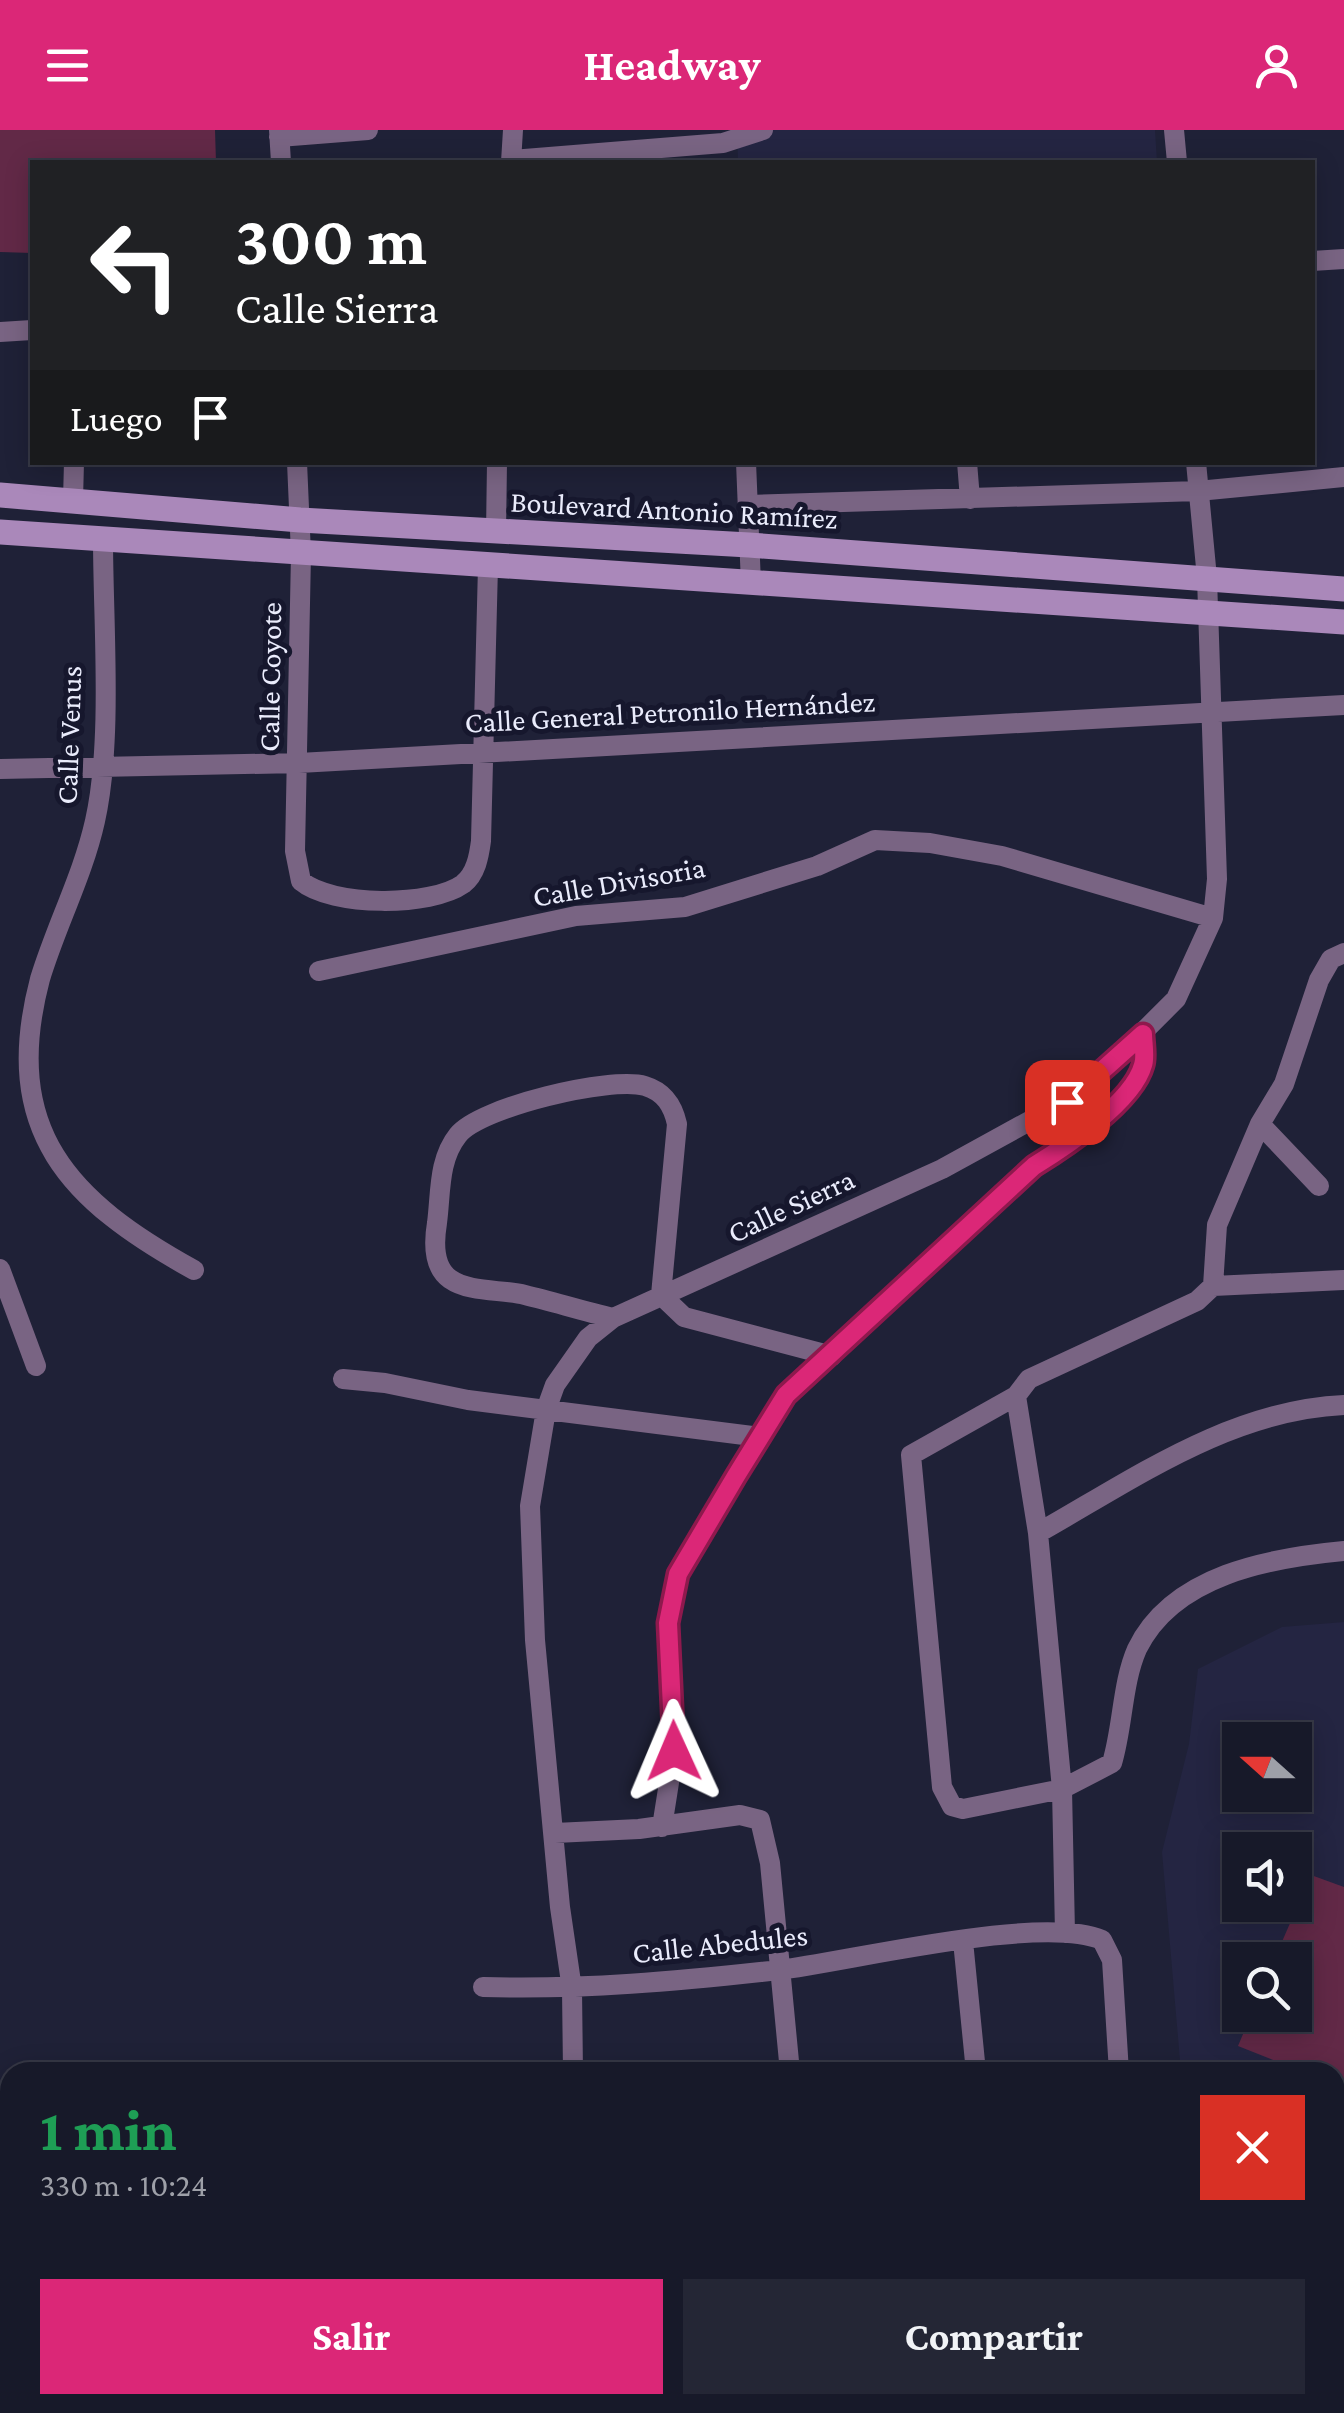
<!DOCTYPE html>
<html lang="es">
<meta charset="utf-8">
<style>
:root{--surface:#171929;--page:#242635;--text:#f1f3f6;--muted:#9ea0a8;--line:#363846;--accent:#db2777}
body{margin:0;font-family:"Crimson Pro",serif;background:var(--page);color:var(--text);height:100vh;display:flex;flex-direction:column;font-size:38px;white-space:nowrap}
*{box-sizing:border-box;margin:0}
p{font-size:32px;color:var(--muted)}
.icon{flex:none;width:55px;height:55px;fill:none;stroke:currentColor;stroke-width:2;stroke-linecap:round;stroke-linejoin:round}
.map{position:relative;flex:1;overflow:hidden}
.panel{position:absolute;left:0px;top:1932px;width:1345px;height:352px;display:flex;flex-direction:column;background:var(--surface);border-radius:30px 30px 0 0;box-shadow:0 5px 25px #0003,0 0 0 2px var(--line)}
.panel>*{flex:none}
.guide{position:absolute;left:30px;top:30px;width:1285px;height:305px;border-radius:0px;box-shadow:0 5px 25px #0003,0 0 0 2px var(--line);background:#202124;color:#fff;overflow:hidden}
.needle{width:65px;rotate:291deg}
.tools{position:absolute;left:1222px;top:1592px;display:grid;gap:20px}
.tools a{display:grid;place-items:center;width:90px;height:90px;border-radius:0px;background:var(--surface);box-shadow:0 5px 25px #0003,0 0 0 2px var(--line);font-size:50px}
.pin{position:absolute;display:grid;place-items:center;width:85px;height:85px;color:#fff;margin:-42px;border-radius:20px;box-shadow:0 5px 15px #0006}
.me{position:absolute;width:110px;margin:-55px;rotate:359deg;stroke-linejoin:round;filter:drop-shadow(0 0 8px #0008)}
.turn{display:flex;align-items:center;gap:35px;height:210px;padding:0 40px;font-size:45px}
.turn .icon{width:130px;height:130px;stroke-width:2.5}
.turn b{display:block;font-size:70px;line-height:85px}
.then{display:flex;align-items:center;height:95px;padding:0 40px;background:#0003;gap:20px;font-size:38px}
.round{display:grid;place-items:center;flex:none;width:105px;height:105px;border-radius:0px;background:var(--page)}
.head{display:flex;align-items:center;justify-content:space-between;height:170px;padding:0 40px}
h1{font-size:60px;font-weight:700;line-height:75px;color:#1e9e55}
.action{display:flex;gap:20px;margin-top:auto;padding:20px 40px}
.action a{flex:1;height:115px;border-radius:0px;background:var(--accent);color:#fff;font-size:40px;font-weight:700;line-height:115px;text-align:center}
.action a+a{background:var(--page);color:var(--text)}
header{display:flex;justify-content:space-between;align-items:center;height:130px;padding:0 40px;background:var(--accent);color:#fff;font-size:45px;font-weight:700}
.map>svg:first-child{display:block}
</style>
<header><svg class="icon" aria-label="menu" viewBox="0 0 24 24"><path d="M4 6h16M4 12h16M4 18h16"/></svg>Headway<svg class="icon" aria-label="person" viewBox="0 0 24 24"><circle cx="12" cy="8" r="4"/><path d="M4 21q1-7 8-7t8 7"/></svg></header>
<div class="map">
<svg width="1344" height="2283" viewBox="0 0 1344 2283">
<rect width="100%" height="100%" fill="#1f2137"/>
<path fill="#242542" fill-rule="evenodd" d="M737 0H1155L1157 32H738Z
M1344 1492V2283H1211V2275H1335V1942H1181L1162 1722 1189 1614 1198 1539 1282 1497ZM1240 1610H1295V1665H1240ZM1240 1720H1295V1775H1240ZM1240 1830H1295V1885H1240Z"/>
<path fill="#622947" d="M0 0H215L216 32H32V123L0 122Z
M1311 1745 1344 1757V1959L1335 1956V1942H1303L1238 1916 1251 1885H1295V1830H1274Z"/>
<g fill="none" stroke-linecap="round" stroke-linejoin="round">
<path stroke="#796483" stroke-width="20" d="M279 0 281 32
M1174 0 1177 32
M279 7 368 0
M512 30 723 13 763 0
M511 32 513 0
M1312 131 1344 129
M0 202 32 200
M297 332 301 424 295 721 301 751C332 777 431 777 463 754 476 744 479 726 481 711L488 436
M746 332 751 454
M967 332 970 369
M73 370 74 332
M749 375 1198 361 1344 347
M496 403 497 332
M103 409C103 492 113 611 95 691 83 745 56 796 40 849 0 1001 69 1071 194 1140
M0 639 299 633 1344 575
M319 841 576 786 685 777 817 736 875 710 930 713 1002 726 1213 788
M1260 994 1319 1056
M0 1139 36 1236
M1213 1156 1344 1150
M613 1188C583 1181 554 1172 525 1165 502 1159 470 1163 450 1149 433 1137 434 1111 437 1093 441 1063 438 1030 458 1005 480 977 611 946 645 956 665 962 673 976 677 994L661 1165 684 1187 832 1226
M343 1249 385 1253 468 1270 760 1307
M1016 1266 1038 1403 1062 1659 963 1679 952 1676 942 1657 911 1325 1016 1266 1029 1249 1197 1171 1213 1156 1217 1095 1260 994 1284 954 1319 850 1331 829 1344 823
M1038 1403C1134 1349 1230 1280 1344 1275
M662 1697 674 1621 668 1493 678 1444 786 1265 1034 1036C1064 1017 1133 972 1143 935 1146 927 1143 913 1143 904
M555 1703 639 1699 740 1685 760 1690 770 1733 790 1942
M1065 1803 1062 1659 1112 1633C1123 1597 1122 1553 1137 1519 1173 1445 1269 1428 1344 1421
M963 1811 976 1942
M483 1857C582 1860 680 1851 779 1840 852 1831 1041 1784 1102 1810L1112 1830 1119 1942
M573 1942 572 1859 560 1777 535 1510 530 1376 546 1280 555 1255 588 1208 613 1188 942 1039 1084 961 1176 869 1213 788 1217 749 1207 448 1196 332
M608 2275V2283
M825 2275V2283
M1199 2275V2283
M137 2283H218
M485 2283V2275"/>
<path stroke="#aa88ba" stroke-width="25" d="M0 365 300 390 749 415 1344 459
M0 402 1344 492"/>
</g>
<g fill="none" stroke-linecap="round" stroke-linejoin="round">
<defs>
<path id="route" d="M674 1621 668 1493 678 1444 736 1346 786 1265 1034 1036C1065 1017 1133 972 1143 935 1146 927 1143 913 1143 904L1067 972"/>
</defs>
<use href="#route" stroke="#8e194d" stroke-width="25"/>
<use href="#route" stroke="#db2777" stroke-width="18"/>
</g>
<g text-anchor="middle" stroke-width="10" stroke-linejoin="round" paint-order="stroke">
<g font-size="30" fill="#eaecfc" stroke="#16172d">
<text transform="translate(674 380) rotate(3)" y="10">Boulevard Antonio Ramírez</text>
<text transform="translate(270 547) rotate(-89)" y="10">Calle Coyote</text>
<text transform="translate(670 582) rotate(-3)" y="10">Calle General Petronilo Hernández</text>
<text transform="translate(69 605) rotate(-88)" y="10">Calle Venus</text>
<text transform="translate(619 752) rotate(-10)" y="10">Calle Divisoria</text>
<text transform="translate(791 1076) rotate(-25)" y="10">Calle Sierra</text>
<text transform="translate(720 1814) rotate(-6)" y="10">Calle Abedules</text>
</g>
</g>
</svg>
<div class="tools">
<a><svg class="needle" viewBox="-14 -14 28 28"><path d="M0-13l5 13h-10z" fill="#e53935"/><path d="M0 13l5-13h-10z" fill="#9ea0a8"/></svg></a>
<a><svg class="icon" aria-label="sound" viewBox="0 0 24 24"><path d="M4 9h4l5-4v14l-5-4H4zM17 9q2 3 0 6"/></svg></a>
<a><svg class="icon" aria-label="search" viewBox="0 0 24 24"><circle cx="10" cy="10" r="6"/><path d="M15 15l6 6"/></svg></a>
</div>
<div class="pin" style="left:1067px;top:972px;background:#d93025"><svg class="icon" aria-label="arrive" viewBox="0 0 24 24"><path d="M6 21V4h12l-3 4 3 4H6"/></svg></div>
<svg class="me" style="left:674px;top:1621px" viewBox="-20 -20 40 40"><path d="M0-17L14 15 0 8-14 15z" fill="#db2777" stroke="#fff" stroke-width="4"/></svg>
<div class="guide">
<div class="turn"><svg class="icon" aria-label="left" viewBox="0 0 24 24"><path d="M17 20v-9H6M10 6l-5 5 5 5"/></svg><div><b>300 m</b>Calle Sierra</div></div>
<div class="then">Luego<svg class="icon" aria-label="arrive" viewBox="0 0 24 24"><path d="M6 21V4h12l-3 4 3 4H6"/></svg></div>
</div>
<section class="panel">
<div class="head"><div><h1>1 min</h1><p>330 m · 10:24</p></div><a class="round" style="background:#d93025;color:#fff"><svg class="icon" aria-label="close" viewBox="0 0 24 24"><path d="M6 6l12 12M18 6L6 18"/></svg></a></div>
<div class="action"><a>Salir</a><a>Compartir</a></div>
</section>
</div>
